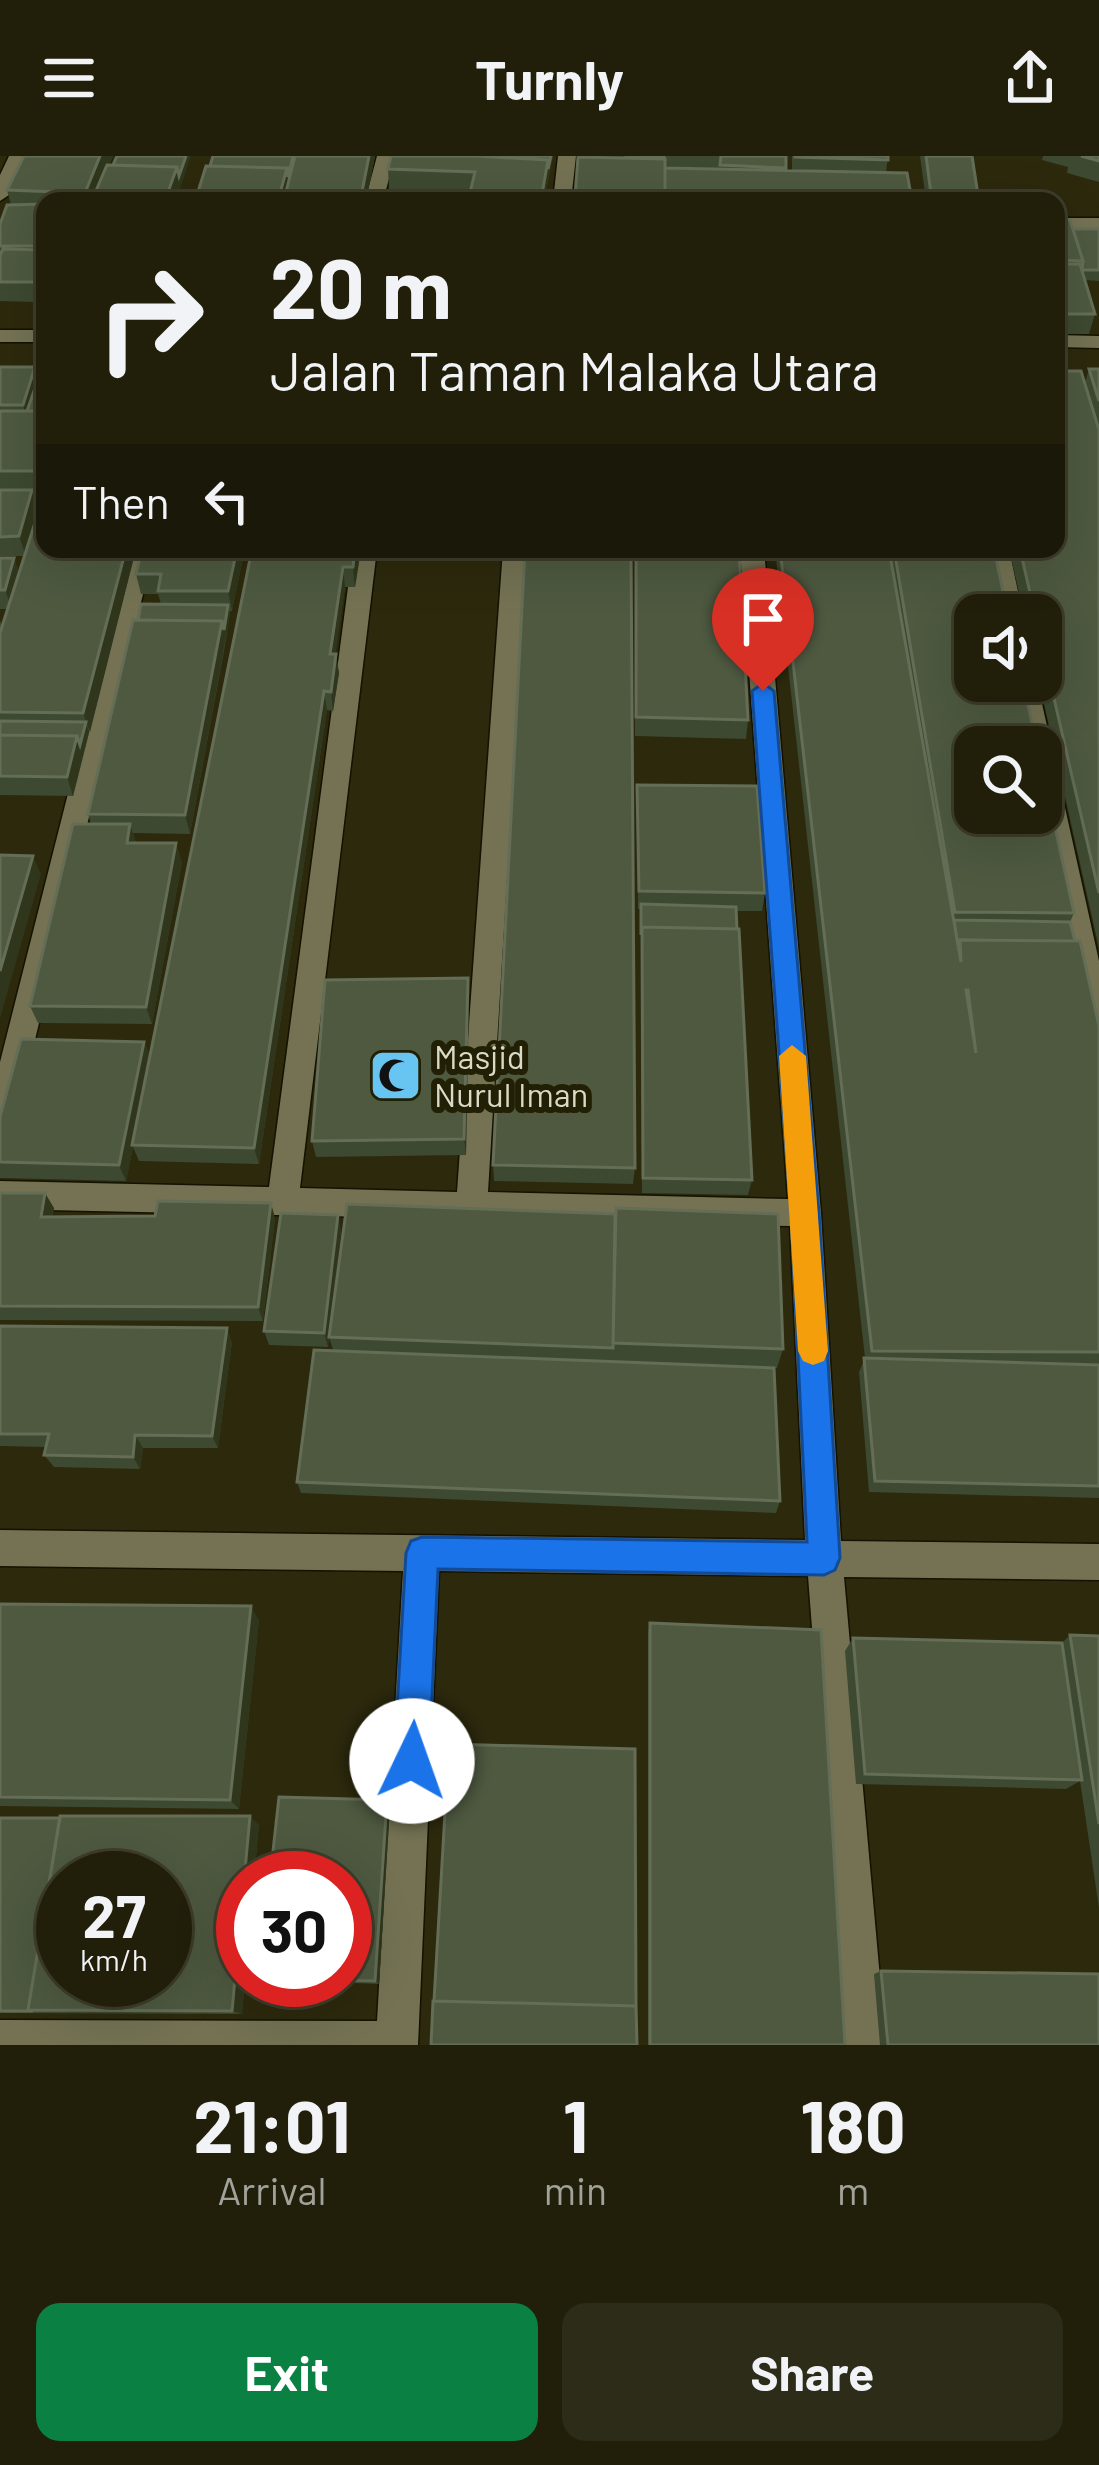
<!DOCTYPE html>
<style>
:root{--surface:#211f0a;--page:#2d2c18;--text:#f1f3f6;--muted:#a2a29c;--line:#3e3d2b;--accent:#0b8043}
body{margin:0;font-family:Barlow,sans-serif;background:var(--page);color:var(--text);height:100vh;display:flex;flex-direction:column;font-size:45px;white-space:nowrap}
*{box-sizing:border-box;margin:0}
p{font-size:39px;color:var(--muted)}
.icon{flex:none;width:66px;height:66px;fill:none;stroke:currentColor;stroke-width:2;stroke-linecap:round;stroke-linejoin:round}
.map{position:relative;height:1889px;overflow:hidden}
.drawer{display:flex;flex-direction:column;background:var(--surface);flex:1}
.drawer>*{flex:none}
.guide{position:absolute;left:36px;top:36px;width:1029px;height:366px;border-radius:24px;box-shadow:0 12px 48px #0002,0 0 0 3px var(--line);background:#211f0a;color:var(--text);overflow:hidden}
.tools{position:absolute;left:954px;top:438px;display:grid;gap:24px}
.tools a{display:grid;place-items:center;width:108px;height:108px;border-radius:24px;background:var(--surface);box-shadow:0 12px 48px #0002,0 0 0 3px var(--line);font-size:60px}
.speed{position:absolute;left:36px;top:1695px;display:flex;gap:24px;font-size:60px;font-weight:700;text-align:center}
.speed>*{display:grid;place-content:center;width:156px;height:156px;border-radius:50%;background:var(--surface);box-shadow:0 12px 48px #0002,0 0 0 3px var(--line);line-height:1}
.speed small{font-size:30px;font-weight:400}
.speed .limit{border:18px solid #d22;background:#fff;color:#111}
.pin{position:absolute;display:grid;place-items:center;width:102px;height:102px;color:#fff;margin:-123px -51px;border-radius:50% 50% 50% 0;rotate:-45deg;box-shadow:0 0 12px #0007}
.pin .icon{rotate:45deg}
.me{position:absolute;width:132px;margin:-66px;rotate:3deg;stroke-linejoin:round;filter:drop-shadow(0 0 9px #0008)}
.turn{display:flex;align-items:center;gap:42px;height:252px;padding:0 36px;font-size:54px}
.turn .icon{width:156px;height:156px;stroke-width:2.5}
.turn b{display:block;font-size:84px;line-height:102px}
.then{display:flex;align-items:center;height:114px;padding:0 36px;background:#0003;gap:24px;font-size:45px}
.eta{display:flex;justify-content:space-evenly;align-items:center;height:204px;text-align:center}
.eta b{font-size:72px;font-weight:700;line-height:84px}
.cta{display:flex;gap:24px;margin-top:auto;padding:24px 36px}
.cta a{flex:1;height:138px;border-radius:24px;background:var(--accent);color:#fff;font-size:48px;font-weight:700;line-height:138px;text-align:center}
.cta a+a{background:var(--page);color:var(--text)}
header{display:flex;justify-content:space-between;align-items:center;height:156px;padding:0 36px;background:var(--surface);font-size:54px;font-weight:700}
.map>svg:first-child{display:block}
</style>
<header><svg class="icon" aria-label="menu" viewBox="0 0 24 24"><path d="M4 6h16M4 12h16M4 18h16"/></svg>Turnly<svg class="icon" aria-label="share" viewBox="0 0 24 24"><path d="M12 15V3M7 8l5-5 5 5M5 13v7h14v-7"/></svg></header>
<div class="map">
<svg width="1099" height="1889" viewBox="0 0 1099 1889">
<rect width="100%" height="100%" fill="#2c290d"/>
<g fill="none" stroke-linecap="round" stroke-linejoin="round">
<defs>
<path id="minor" d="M9 0H27L9 39 0 45V19Z
M377 0H395L383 45H365Z
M558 0H576L571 45H553Z
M1056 62H1099V74H1056Z
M0 336H45V350H0Z
M130 393H154L15 966 11 975 0 979V906Z
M353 393H377L300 1032 457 1036 503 393H527L488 1036 788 1043 740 393H764L821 1057 841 1385 1099 1388V1424L844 1421 886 1889H844L808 1420 439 1415 418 1889H0V1864L377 1865 403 1415 0 1410V1374L805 1384 790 1070 0 1053V1025L269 1031Z
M985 393H1009L1023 459H999Z
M1013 525H1037L1099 805V883L1089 879 1084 871 1040 657 1041 591H1026Z"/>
<path id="tertiary" d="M0 174H45V186H0Z
M1056 179 1099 180V192L1056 191Z"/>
</defs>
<use href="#minor" stroke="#141200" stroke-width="3"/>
<use href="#tertiary" stroke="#141200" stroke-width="3"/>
<use href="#minor" fill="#747253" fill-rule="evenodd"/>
<use href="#tertiary" fill="#747253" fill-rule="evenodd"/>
</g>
<path fill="#3d4930" d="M113 0 109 9 176 45H97L96 40 94 45H45V163H40L35 146 0 145V68L11 49 7 34Z
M213 0H375L366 45H198L197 39Z
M481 0H553L544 45H470L471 35 389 33 388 13Z
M580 0H786L785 15H792V0H888L886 17 912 45H575L578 1Z
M920 0H972L978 39 977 45H926Z
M1043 0H1099V26L1067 17 1068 11 1042 4Z
M1056 63 1073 73H1099V125L1085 124 1095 158 1089 178H1056Z
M0 211 41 232H45V334H32L38 354 136 393 73 640 0 639V464L2 470 7 453H0V402H14L19 417 24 400H0Z
M1089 213H1099V792L1039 525H1041V459H1024L1009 393H1056L1085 227Z
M142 393H361L355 431H345L335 498 339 517 333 555 327 554 259 1008 139 1005 133 991 126 1025 0 1022V961L144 886 150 900 251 402H243L232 455H230L226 484 190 678 133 677 136 687 182 706 152 868 38 867 30 850 91 668 88 658 138 464 161 448 158 438H141L136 418Z
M635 393H739L748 564 746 583 635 580Z
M775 393H994L1074 757 1070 766 1099 870V1342L869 1336 859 1216 865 1202Z
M637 629 765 737 762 755H736L752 1024 748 1039 642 1037 641 753H638Z
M468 822 466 999 316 1001 312 985Z
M493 1009 635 1012 633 1028 494 1025Z
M0 1037 54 1052 52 1061 275 1062 263 1165 0 1164Z
M341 1074 329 1178 783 1193 777 1212H774L780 1345 776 1357 301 1337 297 1326 333 1194 329 1181 328 1191 269 1189 264 1175Z
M0 1170 232 1186 218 1292H143L140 1313 54 1311 44 1299 46 1291 0 1290Z
M0 1448 259 1464 239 1653 0 1650Z
M650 1467 845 1889H648V1476Z
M1070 1479 1099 1480V1752L1080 1625 1066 1633 856 1628 845 1495 853 1482 1062 1487Z
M387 1644 390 1650 379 1828 263 1824H345Z
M0 1662 259 1669 254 1722H243V1824H245L242 1858 0 1857Z
M881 1815 1099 1889H880L874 1818Z"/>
<path fill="#2f361b" d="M100 0H113L94 45H87L85 37Z
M186 0H191L176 45H168L167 39 177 11Z
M293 0H296L285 40 286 45H280L287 12Z
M369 0H375L366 45H361Z
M551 0H553L544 45H541L548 4Z
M35 211 41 231 33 259H26L23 249Z
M32 334 38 354 26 400 19 380Z
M126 393H136L90 576 83 557Z
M237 393H241L243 402 232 455 228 435Z
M355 393H361L355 431 353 411Z
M14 402 21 422 12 453 5 434Z
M343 411 345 431 333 517 330 498Z
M228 449 230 459 190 678 185 659 222 465Z
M336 498 339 517 333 555 331 536Z
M324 535 327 554 259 1008 254 992Z
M86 566 89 576 73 640 67 621 77 580Z
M130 668 136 687H127Z
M176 687 182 706 152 868 146 851Z
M33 700 41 718 0 863V815Z
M468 822 469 840 466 999 464 983Z
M144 886 151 903 126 1025 119 1009Z
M45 1037 54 1052 50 1077 41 1061Z
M271 1047 275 1062 263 1165 258 1151Z
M338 1059 341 1074 328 1191 324 1177Z
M227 1172 232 1186 218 1292 212 1280Z
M135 1279 143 1292 140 1313 133 1301Z
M251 1450 259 1464 239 1653 230 1644Z
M387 1644 390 1650 379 1828 375 1825Z
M250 1660 259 1669 254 1722H244Z
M243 1738V1824H245L242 1858 232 1855Z"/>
<path fill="#4e5940" stroke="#646d56" stroke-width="3" fill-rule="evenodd" d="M24 0H100L85 37 7 34Z
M117 0H186L179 20 177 11 113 9Z
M213 0H293L288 21 287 12 210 10Z
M295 0H369L361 41 285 40Z
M391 0H476L548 4 541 44 469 41 475 16 388 13Z
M481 0H551L548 13V4Z
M626 0H664V3L626 2Z
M721 0H786V12L720 9Z
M795 0H888V4L795 1Z
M926 0H972L978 39 931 38Z
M1081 0H1099V5Z
M578 1 665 3V41L575 40Z
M107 9 177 11 167 39 95 37Z
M206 10 287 12 279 41 197 39Z
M665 12 907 17 912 45H665Z
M45 48V90H0V68L7 49Z
M1056 63 1070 64 1083 105 1056 104Z
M1073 73H1099V114H1082L1083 105Z
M3 93 45 94V143H35L41 126H0V99Z
M1056 108H1080L1095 158H1056Z
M0 211H35L23 249H0Z
M1089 213H1099V245Z
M1056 215H1081L1099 274V737L1041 486V459H1035L1020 393H1056Z
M35 232H45V255H27Z
M0 255H45V315H0Z
M0 334H32L19 380 0 381Z
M45 335V393H126L83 557 0 556V477Z
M142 393H237L228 435H158L161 418H136Z
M252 393H355L353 411H343L330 498H336L331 536 324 535 254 992 132 989Z
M525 393H631L635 1012 493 1009Z
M636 393H739L748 564 636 561Z
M780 393H889L961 806 960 784 1080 785 1099 870V1196L872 1195ZM966 834H968L976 897Z
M894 393H994L1008 459H975V525H1023L1037 591H975V657H1041V608L1074 757 955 756Z
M0 402H14L5 434H0Z
M141 448 228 449 224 474 222 465 138 464Z
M133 464 222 465 185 659 88 658Z
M0 565 86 566 80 589 77 580 0 579Z
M0 579 77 580 67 621 0 620Z
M637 629 757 630 765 737 639 735Z
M73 668H130L127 687H176L146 851 30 850Z
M0 699 33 700 0 815Z
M641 748 736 751 737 773 642 771 641 779Z
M954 764 1070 766 1075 785 960 784 958 790Z
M642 771 739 773 752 1024 643 1022Z
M468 822 464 983 312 985 325 824Z
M21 883 144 886 119 1009 0 1006V961Z
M0 1037H45L41 1061 155 1060 158 1045 271 1047 258 1151 0 1150Z
M347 1048 615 1058 613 1192 329 1181Z
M616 1052 778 1058 783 1193 613 1187Z
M281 1057 338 1059 324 1177 264 1175Z
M0 1170 227 1172 212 1280 135 1279 133 1301 44 1299 49 1278H0Z
M314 1194 774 1212 780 1345 297 1326Z
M864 1202 1099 1209V1330L875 1325Z
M0 1448 251 1450 230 1644 0 1641Z
M650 1467 821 1474 845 1889H650Z
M1070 1479 1099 1480V1668Z
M853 1482 1062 1487 1082 1624 865 1618Z
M449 1588 635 1593 636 1850 434 1845Z
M279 1641 387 1644 375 1825 326 1824H345V1722H270Z
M60 1660H250L232 1855 28 1854ZM63 1722H165V1824H63Z
M0 1662H60L28 1854 33 1855H0Z
M881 1815 1099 1818V1889H888Z
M433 1845 636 1850 637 1889H431Z"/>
<path fill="#1a73e8" stroke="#114b97" stroke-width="3" d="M763 527 774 535 819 1057 840 1402 835 1414 824 1419 438 1413 429 1605 424 1618 412 1623 400 1618 394 1605 406 1397 411 1385 422 1381 807 1386 791 1057 752 535Z"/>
<path fill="#f59e0b" d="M792 889 806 900 828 1195 824 1205 813 1209 803 1205 798 1195 779 900Z"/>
<defs>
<symbol id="mosque-square" viewBox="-11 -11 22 22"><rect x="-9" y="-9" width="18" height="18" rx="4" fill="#68c4f0" stroke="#222004"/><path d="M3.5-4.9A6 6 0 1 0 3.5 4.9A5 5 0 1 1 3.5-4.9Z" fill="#111"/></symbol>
</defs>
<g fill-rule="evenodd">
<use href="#mosque-square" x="366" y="890" width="59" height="59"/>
</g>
<g text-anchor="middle" stroke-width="12" stroke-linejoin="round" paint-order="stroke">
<g font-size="33" fill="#dbdac9" stroke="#222004" text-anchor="start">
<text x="434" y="913">Masjid<tspan x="434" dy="38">Nurul Iman</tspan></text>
</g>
</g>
</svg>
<div class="tools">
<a><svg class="icon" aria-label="sound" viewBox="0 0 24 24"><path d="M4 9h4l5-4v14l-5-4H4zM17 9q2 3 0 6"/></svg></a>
<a><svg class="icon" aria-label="search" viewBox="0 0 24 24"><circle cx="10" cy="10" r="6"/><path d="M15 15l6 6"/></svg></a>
</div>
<div class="speed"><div>27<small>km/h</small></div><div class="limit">30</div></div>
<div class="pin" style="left:763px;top:535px;background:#d93025"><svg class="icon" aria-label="arrive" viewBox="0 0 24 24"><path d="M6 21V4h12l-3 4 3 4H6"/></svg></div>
<svg class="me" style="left:412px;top:1605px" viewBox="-20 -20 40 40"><circle r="19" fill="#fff"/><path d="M0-13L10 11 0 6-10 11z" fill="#1a73e8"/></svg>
<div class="guide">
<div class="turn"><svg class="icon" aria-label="right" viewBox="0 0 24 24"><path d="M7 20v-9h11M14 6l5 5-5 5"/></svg><div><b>20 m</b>Jalan Taman Malaka Utara</div></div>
<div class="then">Then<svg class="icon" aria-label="left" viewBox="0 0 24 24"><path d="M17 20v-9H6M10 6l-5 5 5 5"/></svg></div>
</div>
</div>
<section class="drawer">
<div class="eta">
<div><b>21:01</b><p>Arrival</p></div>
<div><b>1</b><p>min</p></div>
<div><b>180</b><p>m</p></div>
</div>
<div class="cta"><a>Exit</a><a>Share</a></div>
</section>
